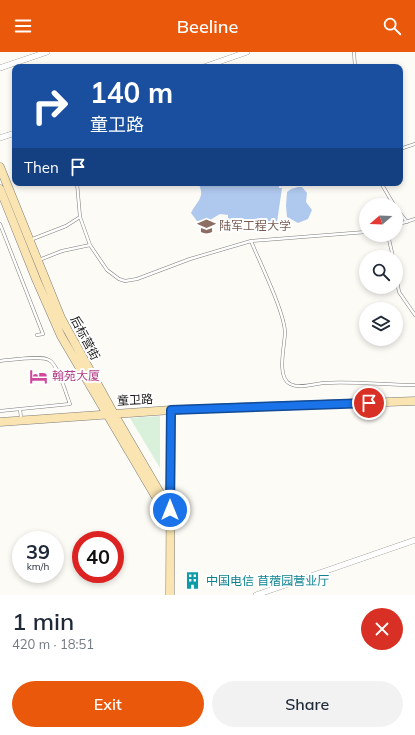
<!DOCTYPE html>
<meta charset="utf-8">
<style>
:root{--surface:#fff;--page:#f2f2f3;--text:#1f2937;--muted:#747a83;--accent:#ea580c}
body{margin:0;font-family:Mulish,"Noto Sans SC",sans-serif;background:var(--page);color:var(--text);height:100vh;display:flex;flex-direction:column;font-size:15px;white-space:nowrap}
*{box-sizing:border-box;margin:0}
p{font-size:13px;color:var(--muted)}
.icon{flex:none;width:22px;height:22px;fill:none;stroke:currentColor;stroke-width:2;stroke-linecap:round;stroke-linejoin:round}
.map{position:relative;height:543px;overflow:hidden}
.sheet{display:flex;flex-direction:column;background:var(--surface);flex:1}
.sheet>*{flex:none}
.top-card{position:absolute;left:12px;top:12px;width:391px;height:122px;border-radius:8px;box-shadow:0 2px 6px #0003;background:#1a4fa0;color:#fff;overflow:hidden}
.needle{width:26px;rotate:251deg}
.tools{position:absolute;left:359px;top:146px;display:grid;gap:8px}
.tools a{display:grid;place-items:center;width:44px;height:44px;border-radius:50%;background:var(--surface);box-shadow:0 2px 6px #0003;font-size:20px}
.speed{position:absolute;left:12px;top:479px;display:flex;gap:8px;font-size:20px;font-weight:700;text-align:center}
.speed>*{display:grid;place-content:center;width:52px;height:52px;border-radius:50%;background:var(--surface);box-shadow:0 2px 6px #0003;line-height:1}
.speed small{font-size:10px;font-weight:400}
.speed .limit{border:6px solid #d22;background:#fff;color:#111}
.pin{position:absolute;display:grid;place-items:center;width:34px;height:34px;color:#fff;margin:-17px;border:2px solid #fff;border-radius:50%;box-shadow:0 1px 4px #0007}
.me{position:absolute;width:44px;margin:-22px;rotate:0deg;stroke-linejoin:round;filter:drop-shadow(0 0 3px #0008)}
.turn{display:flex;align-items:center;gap:14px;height:84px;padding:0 12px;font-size:18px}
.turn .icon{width:52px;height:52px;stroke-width:2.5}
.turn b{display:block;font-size:28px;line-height:34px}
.then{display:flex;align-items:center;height:38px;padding:0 12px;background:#0003;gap:8px;font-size:15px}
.round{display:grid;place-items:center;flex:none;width:42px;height:42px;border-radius:21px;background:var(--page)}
.head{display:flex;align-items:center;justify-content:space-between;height:68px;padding:0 12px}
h1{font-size:24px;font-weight:600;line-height:30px}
.button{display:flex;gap:8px;margin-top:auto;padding:8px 12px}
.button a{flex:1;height:46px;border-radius:24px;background:var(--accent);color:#fff;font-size:16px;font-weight:600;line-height:46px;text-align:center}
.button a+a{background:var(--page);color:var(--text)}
header{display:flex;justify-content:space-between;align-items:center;height:52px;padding:0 12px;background:var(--accent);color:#fff;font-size:18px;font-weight:600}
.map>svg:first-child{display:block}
</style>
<header><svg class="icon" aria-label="menu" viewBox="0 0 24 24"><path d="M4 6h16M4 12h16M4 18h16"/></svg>Beeline<svg class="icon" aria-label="search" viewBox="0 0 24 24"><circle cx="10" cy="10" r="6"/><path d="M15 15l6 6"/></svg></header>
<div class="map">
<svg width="415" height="543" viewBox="0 0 415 543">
<rect width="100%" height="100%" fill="#fcfbf6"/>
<path fill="#d9f0db" d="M160 364V416L130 366Z"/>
<path fill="#afc8ed" d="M198 131H279V136H282L277 170H273V172L228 167V163L220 162 210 168 197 169 191 161C197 149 206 145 198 131Z
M298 135H302L307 141 306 150 312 158 308 167 298 171 287 165 286 154 287 140 291 137Z"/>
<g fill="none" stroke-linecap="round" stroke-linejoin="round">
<defs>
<path id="lane" d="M354 0 355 15
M400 97 415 92
M381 131 394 153
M396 156 407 170
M80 165 90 193
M0 172 43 282 37 283
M396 173 415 167
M388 183 393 205
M30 188 66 174 80 165 77 131
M251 189C260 211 284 259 285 280 285 293 276 325 290 332 299 337 314 332 323 331 353 329 385 333 415 333
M39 208 62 199 90 193 107 218 119 227 125 229 137 227 190 207 251 189 366 180
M396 223 399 240 415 263
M0 309C11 308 41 303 49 308 58 312 66 342 70 352L20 357
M0 359 20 357 21 366"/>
<path id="street" d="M204 15 247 0
M0 16 47 0
M0 86 15 81
M256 543 415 488"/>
<path id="secondary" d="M0 115 61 266 114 362 170 458
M0 137 36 227 61 284 170 469
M0 370 171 358 415 349
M170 543 171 358"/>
</defs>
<use href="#lane" stroke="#7e7d79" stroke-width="3.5"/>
<use href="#street" stroke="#7e7d79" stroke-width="6"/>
<use href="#secondary" stroke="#7e7d79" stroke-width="9"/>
<use href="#lane" stroke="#fff" stroke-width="2.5"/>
<use href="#street" stroke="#fff" stroke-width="5.5"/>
<use href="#secondary" stroke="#fae5b2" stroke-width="8"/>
</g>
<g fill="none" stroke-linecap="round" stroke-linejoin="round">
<defs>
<path id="route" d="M170 458 171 358 369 351"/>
</defs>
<use href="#route" stroke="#114b97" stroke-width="10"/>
<use href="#route" stroke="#1a73e8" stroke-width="7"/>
</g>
<defs>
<symbol id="university-bare" viewBox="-9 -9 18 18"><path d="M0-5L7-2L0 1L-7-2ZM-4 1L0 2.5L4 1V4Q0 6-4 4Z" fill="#8d6e63" stroke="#fff" stroke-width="2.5" paint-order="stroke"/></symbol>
<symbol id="hotel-bare" viewBox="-9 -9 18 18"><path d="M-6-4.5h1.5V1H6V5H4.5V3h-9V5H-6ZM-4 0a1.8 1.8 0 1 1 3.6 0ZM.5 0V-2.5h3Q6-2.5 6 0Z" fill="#d1479c" stroke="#fff" stroke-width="2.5" paint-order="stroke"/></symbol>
<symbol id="building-bare" viewBox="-9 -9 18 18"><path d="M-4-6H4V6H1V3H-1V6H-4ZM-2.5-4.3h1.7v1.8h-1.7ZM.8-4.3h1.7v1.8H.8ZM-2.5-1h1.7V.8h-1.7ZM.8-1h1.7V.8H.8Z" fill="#0f9aa8" stroke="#fff" stroke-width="2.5" paint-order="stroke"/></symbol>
</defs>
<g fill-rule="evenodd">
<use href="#university-bare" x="194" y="162" width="25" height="25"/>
<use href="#hotel-bare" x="26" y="312" width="25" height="25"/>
<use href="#building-bare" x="180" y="516" width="25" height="25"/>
</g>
<g text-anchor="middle" stroke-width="4" stroke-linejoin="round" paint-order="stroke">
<g font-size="12" fill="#785e54" stroke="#fff" text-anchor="start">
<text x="219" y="178">陆军工程大学</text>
</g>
<g font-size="12" fill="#181716" stroke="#fff">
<text transform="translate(85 286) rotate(62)" y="4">后标营街</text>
<text transform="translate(135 348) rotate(-3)" y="4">童卫路</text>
</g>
<g font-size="12" fill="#b23c85" stroke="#fff" text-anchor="start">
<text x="52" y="328">翰苑大厦</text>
</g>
<g font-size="12" fill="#0d838f" stroke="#fff" text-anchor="start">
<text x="206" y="533">中国电信 苜蓿园营业厅</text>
</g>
</g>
</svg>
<div class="tools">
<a><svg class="needle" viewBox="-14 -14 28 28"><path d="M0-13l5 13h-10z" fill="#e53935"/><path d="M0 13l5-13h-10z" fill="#747a83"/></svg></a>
<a><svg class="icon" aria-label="search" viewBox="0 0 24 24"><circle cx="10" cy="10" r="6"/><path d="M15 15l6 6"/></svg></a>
<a><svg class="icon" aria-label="layers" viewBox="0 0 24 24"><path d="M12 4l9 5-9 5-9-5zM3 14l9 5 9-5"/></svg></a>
</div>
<div class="speed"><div>39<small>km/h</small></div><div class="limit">40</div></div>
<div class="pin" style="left:369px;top:351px;background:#d93025"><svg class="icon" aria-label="arrive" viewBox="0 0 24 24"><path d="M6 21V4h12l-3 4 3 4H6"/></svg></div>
<svg class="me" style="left:170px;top:458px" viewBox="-20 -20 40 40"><circle r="17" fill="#1a73e8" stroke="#fff" stroke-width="3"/><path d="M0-11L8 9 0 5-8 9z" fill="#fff"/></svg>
<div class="top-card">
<div class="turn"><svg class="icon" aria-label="right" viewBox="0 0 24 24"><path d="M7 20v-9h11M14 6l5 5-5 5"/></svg><div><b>140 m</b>童卫路</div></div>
<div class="then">Then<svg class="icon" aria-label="arrive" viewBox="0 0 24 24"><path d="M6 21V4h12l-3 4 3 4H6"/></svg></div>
</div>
</div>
<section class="sheet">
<div class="head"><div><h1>1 min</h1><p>420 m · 18:51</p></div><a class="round" style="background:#d93025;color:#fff"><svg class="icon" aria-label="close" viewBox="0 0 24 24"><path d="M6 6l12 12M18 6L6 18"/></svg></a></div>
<div class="button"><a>Exit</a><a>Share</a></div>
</section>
